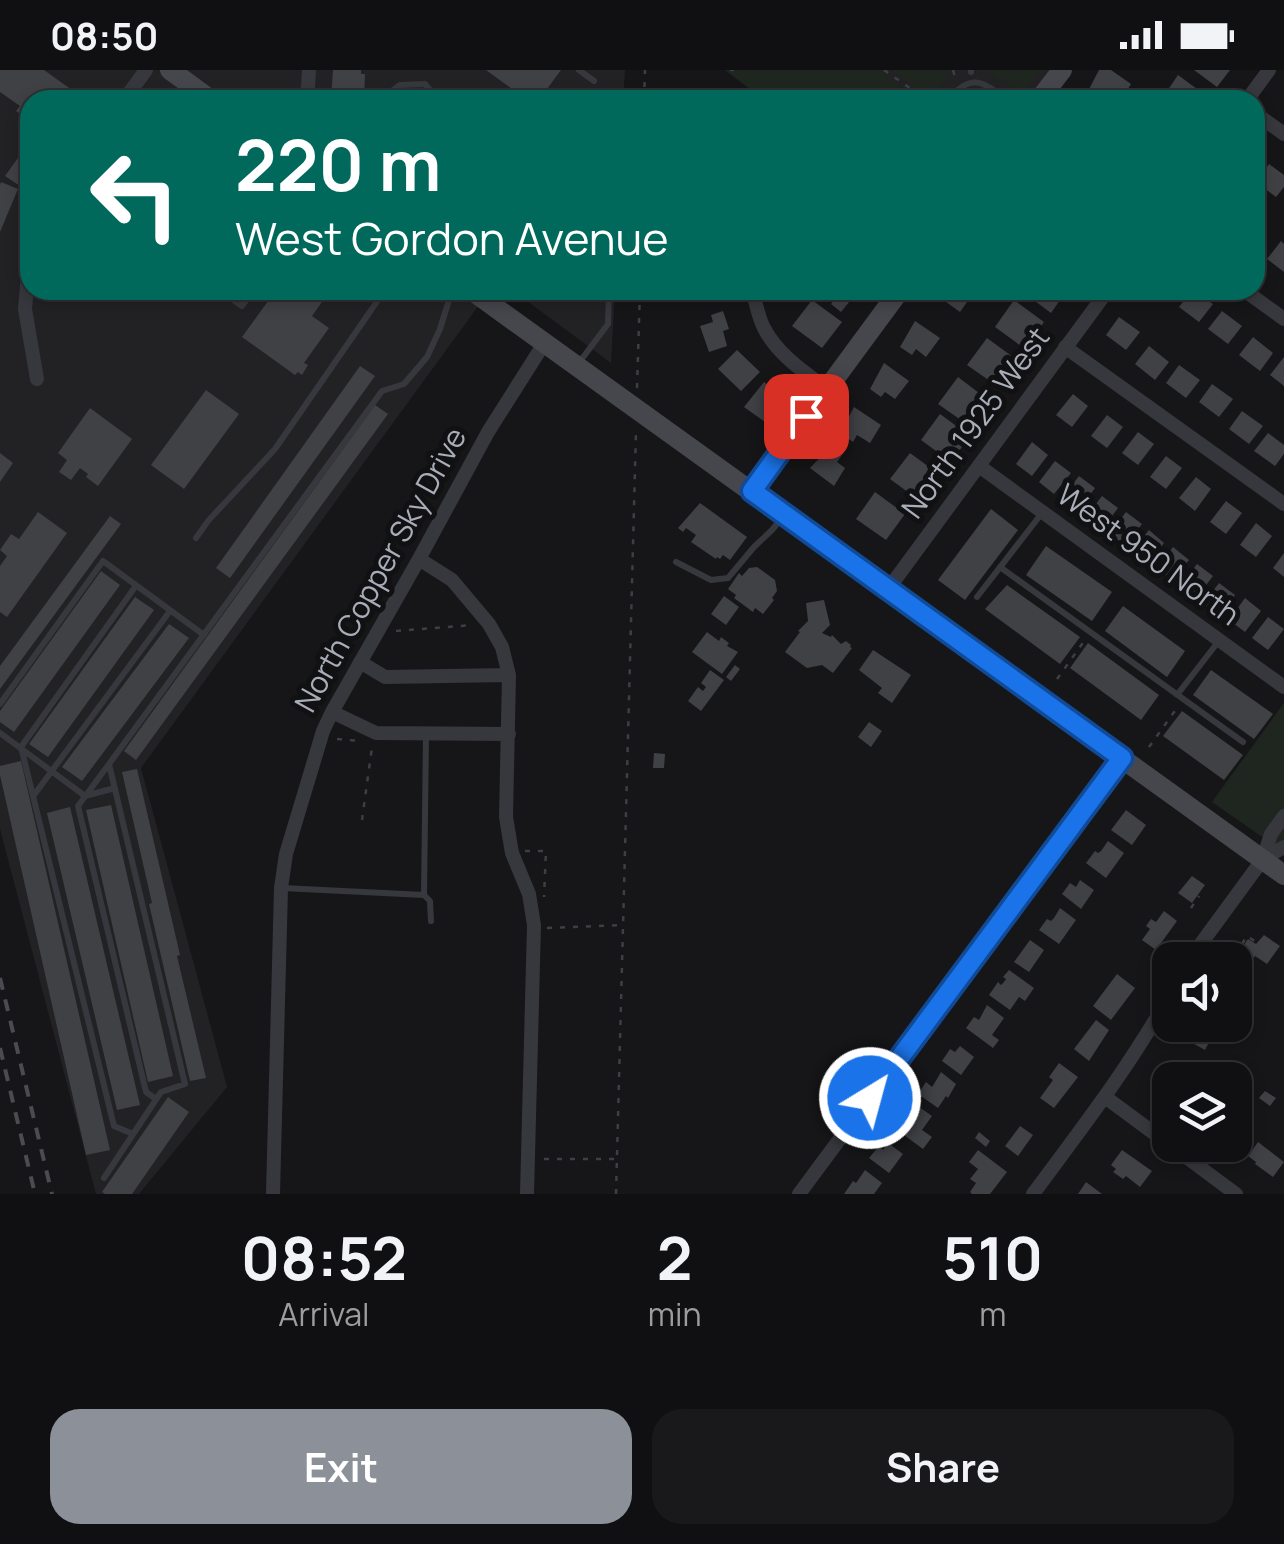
<!DOCTYPE html>
<style>
:root{--surface:#101012;--page:#19191b;--text:#f1f3f6;--muted:#9c9d9f;--line:#303032;--accent:#8c9099}
body{margin:0;font-family:Manrope,sans-serif;background:var(--page);color:var(--text);height:100vh;display:flex;flex-direction:column;font-size:38px;white-space:nowrap}
*{box-sizing:border-box;margin:0}
p{font-size:32px;color:var(--muted)}
.icon{flex:none;width:55px;height:55px;fill:none;stroke:currentColor;stroke-width:2;stroke-linecap:round;stroke-linejoin:round}
.map{position:relative;height:1124px;overflow:hidden}
.details{display:flex;flex-direction:column;background:var(--surface);flex:1}
.details>*{flex:none}
.banner{position:absolute;left:20px;top:20px;width:1245px;height:210px;border-radius:30px;box-shadow:0 5px 15px #0003,0 0 0 2px var(--line);background:#00695c;color:#fff;overflow:hidden}
.fabs{position:absolute;left:1152px;top:872px;display:grid;gap:20px}
.fabs a{display:grid;place-items:center;width:100px;height:100px;border-radius:20px;background:var(--surface);box-shadow:0 5px 15px #0003,0 0 0 2px var(--line);font-size:50px}
.pin{position:absolute;display:grid;place-items:center;width:85px;height:85px;color:#fff;margin:-42px;border-radius:20px;box-shadow:0 5px 15px #0006}
.me{position:absolute;width:110px;margin:-55px;rotate:37deg;stroke-linejoin:round;filter:drop-shadow(0 0 8px #0008)}
.turn{display:flex;align-items:center;gap:35px;height:210px;padding:0 50px;font-size:45px}
.turn .icon{width:130px;height:130px;stroke-width:2.5}
.turn b{display:block;font-size:70px;line-height:85px}
.eta{display:flex;justify-content:space-evenly;align-items:center;height:170px;text-align:center}
.eta b{font-size:60px;font-weight:700;line-height:70px}
.button{display:flex;gap:20px;margin-top:auto;padding:20px 50px}
.button a{flex:1;height:115px;border-radius:30px;background:var(--accent);color:#fff;font-size:40px;font-weight:700;line-height:115px;text-align:center}
.button a+a{background:var(--page);color:var(--text)}
.status{display:flex;justify-content:space-between;align-items:center;height:70px;padding:0 50px;background:var(--surface);direction:ltr}
.status svg{height:28px;fill:currentColor}
.map>svg:first-child{display:block}
</style>
<div class="status"><b>08:50</b><svg viewBox="0 0 49 12"><path d="M0 12V9h3v3zM5 12V6h3v6zM10 12V3h3v9zM15 12V0h3v12zM26 1h20v11H26zM47 4h2v5h-2z"/></svg></div>
<div class="map">
<svg width="1284" height="1124" viewBox="0 0 1284 1124">
<rect width="100%" height="100%" fill="#161618"/>
<path fill="#222225" d="M0 0H625L623 30H30V220H490L141 698 227 1017 139 1124H96L0 759Z
M725 0H1050L1027 30H765Z
M512 220H615L611 293Z"/>
<path fill="#1e261f" d="M725 0H879L920 30H765Z
M891 0H947L949 5 933 26 930 24 928 27Z
M987 0H1040L1022 23 1017 22Z
M1284 633V782L1212 732Z"/>
<path fill="#404145" d="M0 0H44L86 30H30V51L16 41 20 36 0 22Z
M333 0H361V4H365L364 30H331Z
M486 0H561L539 30H527Z
M1099 0H1111L1131 14 1121 30H1116L1108 24 1101 30 1088 21Z
M1194 0H1230L1217 17Z
M1178 5 1208 27 1206 30H1161Z
M792 19 807 30H784Z
M30 71V101L20 116 5 106Z
M1255 82 1265 89 1255 103Z
M1269 94 1284 105V117L1276 127 1256 112Z
M1 112 18 119 0 162V115Z
M1255 163 1267 172 1255 188Z
M1281 171 1284 174V202L1267 189Z
M276 220H336L333 225 329 222 312 246 329 258 304 293 308 295 302 305 298 302 295 305 242 267Z
M692 220H720L721 228 693 230Z
M823 220H852L854 221 852 224 854 226 841 242 831 234 835 229Z
M938 220H971L974 222 960 242 935 224Z
M1020 220H1067L1051 243Z
M1154 220H1174L1167 230Z
M1192 220 1213 234 1199 252 1179 237Z
M812 230 842 252 822 278 792 256Z
M1014 230 1044 252 1025 279 995 257Z
M723 241 729 259 723 261 727 276 709 282 700 256 713 252 711 245Z
M1222 241 1242 256 1228 274 1208 259Z
M1119 247 1140 262 1126 280 1106 265Z
M915 251 940 268 926 287 916 279 912 285 900 277Z
M1253 267 1273 283 1260 301 1239 285Z
M987 268 1017 290 997 316 967 295Z
M1149 276 1169 292 1155 310 1135 294Z
M737 280 760 302 741 321 718 299Z
M1284 287V316L1270 305Z
M884 293 909 311 895 329 885 322 881 327 870 319Z
M1179 295 1200 310 1186 328 1166 313Z
M360 296 375 306 230 508 216 498Z
M958 307 987 329 968 355 938 334Z
M764 312 782 326 765 352 744 337Z
M1212 314 1233 329 1219 347 1199 332Z
M206 320 239 344 184 419 151 395Z
M1073 324 1088 336 1072 357 1056 345Z
M375 335 388 344 136 690 124 681Z
M854 337 881 355 870 373 857 365 853 372 840 363Z
M90 338 132 369 98 416 86 407 88 404 80 398 71 410 59 402 67 390 58 383Z
M1242 341 1263 356 1249 374 1229 359Z
M940 344 970 366 951 392 921 370Z
M1107 345 1123 357 1107 378 1091 366Z
M1138 362 1154 374 1138 395 1122 383Z
M1268 363 1284 375V384L1275 396 1254 381Z
M1032 372 1048 385 1032 406 1016 394Z
M831 376 842 385 837 392 845 398 834 416 810 398Z
M0 383 13 393 0 412Z
M910 383 940 405 920 431 890 409Z
M1166 386 1182 398 1166 419 1150 407Z
M1055 391 1071 403 1054 424 1039 412Z
M1079 406 1095 418 1079 440 1063 427Z
M1196 407 1211 419 1195 441 1179 428Z
M875 422 905 444 886 470 856 449Z
M1102 426 1118 438 1102 459 1086 447Z
M1226 431 1242 443 1226 464 1210 452Z
M700 433 747 467 730 490 723 485 720 489 717 487 716 489 691 472 696 465 686 458 683 462 678 458Z
M991 439 1018 460 965 530 938 510Z
M38 442 67 463 7 547 0 542V496L7 486 0 480 11 464 19 469Z
M1126 442 1142 454 1125 476 1110 463Z
M110 446 121 454 0 619V596Z
M1256 453 1272 466 1256 487 1240 475Z
M1149 460 1164 473 1148 494 1132 481Z
M1046 476 1112 522 1092 551 1026 505Z
M1173 477 1189 490 1173 511 1157 499Z
M1284 483V507L1273 498Z
M1197 494 1213 506 1197 527 1181 515Z
M757 497 775 510 777 521 772 528 774 530 763 544 755 538 753 542 734 528 736 525 728 519 739 503 742 506 749 498Z
M101 501 120 515 14 662 0 652V641Z
M1219 513 1235 525 1219 546 1203 534Z
M1007 515 1080 567 1060 594 985 539Z
M724 526 739 537 726 555 711 544Z
M135 527 154 540 48 687 29 674Z
M1245 528 1261 541 1245 562 1229 550Z
M824 530 830 555 822 563 831 567 832 565 841 574 846 571 851 575 850 577 852 578 833 603 822 595 807 598 785 582 800 562 798 561 808 551 806 533Z
M1123 536 1185 581 1167 607 1105 561Z
M1268 547 1284 559 1268 580 1252 568Z
M169 554 189 568 82 711 62 697Z
M707 562 719 571 721 567 729 573 727 576 738 582 722 604 692 582Z
M1088 573 1159 625 1141 650 1070 598Z
M873 580 911 605 892 633 878 623 882 618 859 600Z
M735 595 740 599 731 611 726 607Z
M710 600 724 610 701 641 688 631 698 617 703 621 706 617 701 613Z
M1211 600 1273 644 1254 669 1193 625Z
M1182 641 1243 685 1224 710 1163 666Z
M869 652 882 661 871 677 858 667Z
M654 683 665 684 664 698H653Z
M21 691 110 1080 86 1085 0 705V696Z
M137 699 180 885 177 886 206 1008 190 1011 149 834 152 833 122 702Z
M111 735 173 1006 148 1012 86 740Z
M70 737 140 1035 117 1040 47 743Z
M1126 740 1146 755 1132 775 1111 760Z
M1108 771 1124 783 1106 808 1086 793 1095 781 1098 783 1101 781Z
M1192 806 1205 815 1192 833 1178 823Z
M1080 810 1094 820 1081 839 1062 824 1070 813 1076 817Z
M1060 838 1076 850 1059 874 1039 860 1047 849 1051 851 1054 848Z
M1164 841 1177 851 1156 880 1142 870 1150 859 1146 856 1151 849 1156 852Z
M1264 865 1280 876 1267 894 1255 886 1252 890 1239 882 1248 869 1256 874Z
M1030 870 1044 880 1029 902 1014 892Z
M1009 900 1034 918 1025 931 1019 927 1010 940 989 925 998 912 1001 915 1004 912 1006 909 1003 907Z
M1117 904 1135 918 1111 950 1093 936Z
M987 935 1004 948 992 965 999 970 993 978 966 958 974 947 979 950Z
M1096 950 1109 960 1089 991 1074 979Z
M1196 955H1218L1205 980 1187 970Z
M960 976 974 987 961 1005 942 991 950 979 955 982Z
M1059 993 1078 1007 1054 1038 1040 1028 1053 1010 1049 1007Z
M941 1002 956 1014 948 1028 946 1026 938 1038 918 1024 926 1012 932 1017 934 1014Z
M1170 1005V1031L1158 1022Z
M1265 1021 1276 1028 1270 1036 1259 1028Z
M168 1027 189 1042 132 1124H105L102 1122Z
M915 1034 932 1046 922 1060 932 1067 923 1079 893 1057 902 1044 905 1046 907 1044Z
M1020 1056 1033 1065 1018 1086 1005 1076Z
M979 1062 990 1071 986 1077 975 1068Z
M1258 1072 1284 1092 1273 1107 1255 1094 1256 1092 1248 1086Z
M888 1073 903 1084 889 1103 869 1088 879 1076 883 1080Z
M978 1080 1007 1102 990 1124H972L970 1122 976 1113 970 1109 978 1099 969 1092Z
M1122 1080 1152 1101 1140 1117 1126 1106 1123 1109 1113 1102 1116 1099 1111 1095Z
M865 1100 882 1113 874 1124H844L853 1111 856 1113Z
M1086 1112 1102 1124H1078Z"/>
<g fill="none" stroke-linecap="round" stroke-linejoin="round">
<path stroke="#3d3f44" stroke-width="2.5" stroke-dasharray="5 8" stroke-linecap="butt" d="M730 0H734
M884 0 927 30
M953 0 955 7
M644 30 645 0
M637 318 640 220
M396 561 473 555
M1057 609 1085 570
M337 669 360 671
M1149 677 1177 638
M362 750 372 677
M525 781H546L544 827
M1191 838 1199 826
M547 858 623 855
M1242 874 1247 866 1256 872
M544 1089H617
M616 1124 636 361"/>
<path stroke="#37383d" stroke-width="6" d="M579 0 594 11
M971 0V2
M384 30V27L400 15 425 14 435 26 436 30
M948 30C972 2 982 12 1008 30
M219 220 242 236 254 220
M578 294 608 254 609 220
M196 468 208 451 275 379 385 220
M676 492 711 510 728 508 754 477 772 460 781 449
M1000 497 1243 672
M977 527 1042 443
M1177 625 1218 572
M0 634 103 491 204 565
M0 663 85 726 115 718
M426 665 424 825 430 831 431 851
M109 694 78 736 146 1022 156 1029
M34 725 170 541
M282 818 424 825
M133 1064 114 1056 21 677 135 517
M104 1108 161 1022 185 1014 109 694 382 321 404 314 427 287 440 259 449 230 456 220"/>
<path stroke="#37383d" stroke-width="14" d="M124 30 146 0
M304 30 308 17 309 0
M1247 30 1269 0
M1255 43 1284 64
M30 180 25 239 37 309
M752 220C756 232 758 247 764 258 777 284 804 302 827 319
M1244 220 1284 249
M1065 277 1284 434
M979 396 1284 617
M419 489 452 510 489 554 502 577 509 605 506 747 512 783 529 824 534 855 527 1124
M889 518 1108 220
M360 592 385 607 509 605
M332 642 376 663 509 664
M1263 789 1284 777
M1189 890 1263 789 1271 764 1284 746
M1105 1027 1170 1075
M1170 1075 1236 1124
M273 1124 281 818 286 784 323 661 332 642 419 489 488 362 545 272
M799 1124 1122 688
M1033 1124C1081 1059 1131 995 1170 924"/>
<path stroke="#45474d" stroke-width="20" d="M170 0 211 30
M1039 30 1062 0
M471 220 1284 805
M752 421 900 220"/>
<path stroke="#4a4c52" stroke-width="4" stroke-dasharray="12 10" stroke-linecap="butt" d="M0 908 52 1124
M0 978 35 1124"/>
</g>
<g fill="none" stroke-linecap="round" stroke-linejoin="round">
<defs>
<path id="route" d="M806 346 752 421 1122 688 870 1028"/>
</defs>
<use href="#route" stroke="#114b97" stroke-width="25"/>
<use href="#route" stroke="#1a73e8" stroke-width="18"/>
</g>
<g text-anchor="middle" stroke-width="10" stroke-linejoin="round" paint-order="stroke">
<g font-size="30" fill="#a8adb8" stroke="#111113">
<text transform="translate(976 353) rotate(-54)" y="10">North 1925 West</text>
<text transform="translate(1148 485) rotate(36)" y="10">West 950 North</text>
<text transform="translate(381 500) rotate(-61)" y="10">North Copper Sky Drive</text>
</g>
</g>
</svg>
<div class="fabs">
<a><svg class="icon" aria-label="sound" viewBox="0 0 24 24"><path d="M4 9h4l5-4v14l-5-4H4zM17 9q2 3 0 6"/></svg></a>
<a><svg class="icon" aria-label="layers" viewBox="0 0 24 24"><path d="M12 4l9 5-9 5-9-5zM3 14l9 5 9-5"/></svg></a>
</div>
<div class="pin" style="left:806px;top:346px;background:#d93025"><svg class="icon" aria-label="arrive" viewBox="0 0 24 24"><path d="M6 21V4h12l-3 4 3 4H6"/></svg></div>
<svg class="me" style="left:870px;top:1028px" viewBox="-20 -20 40 40"><circle r="17" fill="#1a73e8" stroke="#fff" stroke-width="3"/><path d="M0-11L8 9 0 5-8 9z" fill="#fff"/></svg>
<div class="banner">
<div class="turn"><svg class="icon" aria-label="left" viewBox="0 0 24 24"><path d="M17 20v-9H6M10 6l-5 5 5 5"/></svg><div><b>220 m</b>West Gordon Avenue</div></div>
</div>
</div>
<section class="details">
<div class="eta">
<div><b>08:52</b><p>Arrival</p></div>
<div><b>2</b><p>min</p></div>
<div><b>510</b><p>m</p></div>
</div>
<div class="button"><a>Exit</a><a>Share</a></div>
</section>
